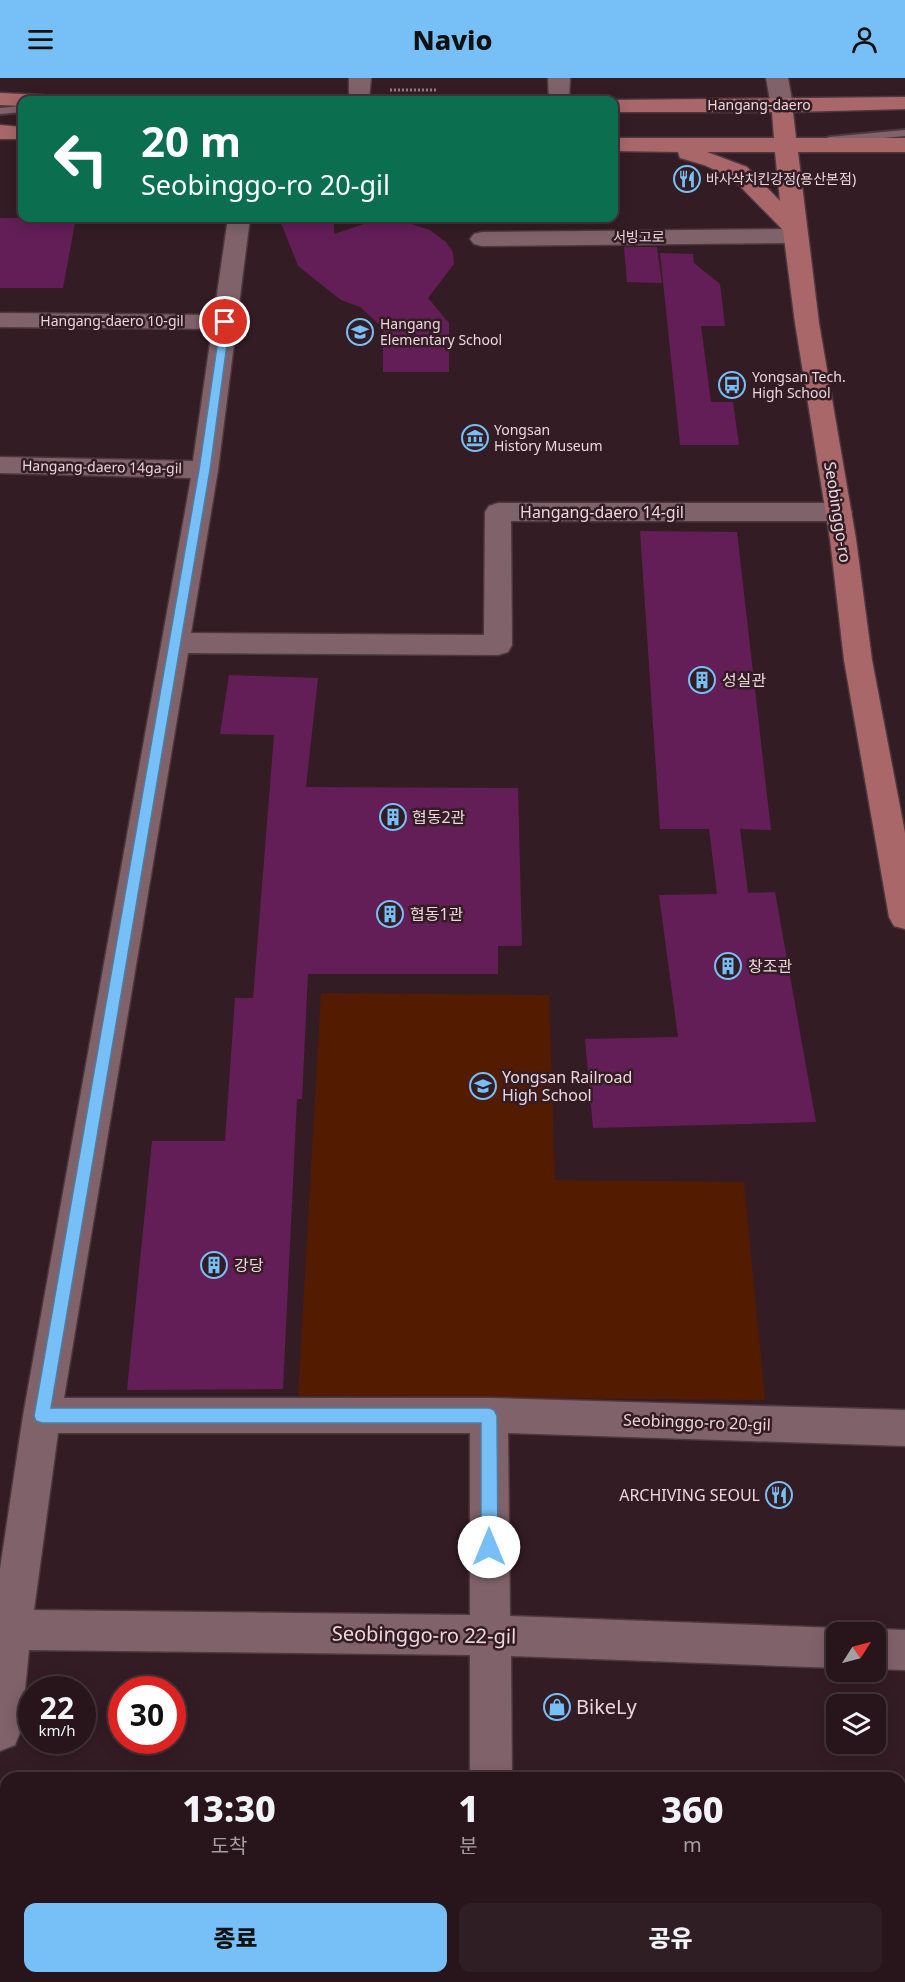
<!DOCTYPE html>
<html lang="ko">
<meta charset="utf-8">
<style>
:root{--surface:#27151b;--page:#2f1e24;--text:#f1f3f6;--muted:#a49fa3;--line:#43343a;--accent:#77c0f7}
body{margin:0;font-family:"Noto Sans","Noto Sans KR",sans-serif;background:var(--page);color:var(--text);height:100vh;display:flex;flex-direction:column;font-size:22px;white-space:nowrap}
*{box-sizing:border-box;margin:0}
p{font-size:20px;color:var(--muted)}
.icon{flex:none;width:33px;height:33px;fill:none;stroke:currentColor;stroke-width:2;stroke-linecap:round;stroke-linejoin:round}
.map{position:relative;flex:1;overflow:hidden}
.panel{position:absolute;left:0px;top:1694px;width:906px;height:212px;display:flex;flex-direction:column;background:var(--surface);border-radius:18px 18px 0 0;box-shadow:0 3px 15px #0003,0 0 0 2px var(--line)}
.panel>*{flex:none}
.guide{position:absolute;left:18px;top:18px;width:600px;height:126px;border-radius:12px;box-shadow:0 3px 15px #0003,0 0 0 2px var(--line);background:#0b6e4f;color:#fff;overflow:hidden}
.needle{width:39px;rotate:54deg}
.fabs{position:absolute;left:826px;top:1544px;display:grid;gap:12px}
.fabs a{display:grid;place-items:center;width:60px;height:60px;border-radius:12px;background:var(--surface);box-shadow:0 3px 15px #0003,0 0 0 2px var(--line);font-size:30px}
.speed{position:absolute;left:18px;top:1598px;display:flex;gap:12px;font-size:30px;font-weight:700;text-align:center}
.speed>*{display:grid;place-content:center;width:78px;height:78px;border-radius:50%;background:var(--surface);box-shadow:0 3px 15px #0003,0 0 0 2px var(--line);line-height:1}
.speed small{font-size:15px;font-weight:400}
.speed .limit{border:9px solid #d22;background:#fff;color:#111}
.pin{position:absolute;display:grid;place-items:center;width:51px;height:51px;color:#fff;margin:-26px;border:3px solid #fff;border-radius:50%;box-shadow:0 2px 6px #0007}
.me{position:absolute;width:66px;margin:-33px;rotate:0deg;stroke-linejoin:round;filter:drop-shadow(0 0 4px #0008)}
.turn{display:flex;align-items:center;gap:21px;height:126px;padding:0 24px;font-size:27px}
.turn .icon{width:78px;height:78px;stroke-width:2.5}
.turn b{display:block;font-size:42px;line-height:51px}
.eta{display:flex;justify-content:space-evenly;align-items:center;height:102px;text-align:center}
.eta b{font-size:36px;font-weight:800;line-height:42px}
.action{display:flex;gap:12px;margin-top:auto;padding:12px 24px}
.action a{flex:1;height:69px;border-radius:12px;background:var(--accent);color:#111;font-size:24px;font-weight:800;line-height:69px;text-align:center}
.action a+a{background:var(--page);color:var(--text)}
header{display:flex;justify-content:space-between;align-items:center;height:78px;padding:0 24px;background:var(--accent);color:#111;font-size:27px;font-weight:800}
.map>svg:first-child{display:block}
</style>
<header><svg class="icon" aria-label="menu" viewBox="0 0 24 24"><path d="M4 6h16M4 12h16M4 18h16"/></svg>Navio<svg class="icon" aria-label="person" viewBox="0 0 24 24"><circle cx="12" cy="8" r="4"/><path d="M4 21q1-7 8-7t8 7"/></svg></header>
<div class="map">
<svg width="905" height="1904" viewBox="0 0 905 1904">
<rect width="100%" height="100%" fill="#341c24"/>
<path fill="#531c00" d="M321 915 549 917 555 1102 744 1104 765 1322 298 1318Z"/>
<path fill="#631e57" d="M0 140H76L63 210H0Z
M334 141V156L373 143 399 142 430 152 446 164 453 174 454 186 428 220 449 245V294H383V250L360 229 341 222 298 188 280 142Z
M624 169H657L662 205 627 204Z
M660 175 693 176 694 185 720 206 725 248H701L711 324H733L739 367H680Z
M640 453 737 454 771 752 740 751 748 815 775 814 816 1044 593 1050 585 961 678 959 659 817 717 816 709 751H660Z
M229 597 318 600 306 709 518 710 522 868H498V896H308L302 1021H297L283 1311 127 1312 152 1063H225L235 920H253L274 657 220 656Z"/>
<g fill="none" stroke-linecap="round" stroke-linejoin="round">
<defs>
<path id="lane" d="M22 28V34L0 36V30Z
M905 52V58L829 65 824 62 829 59Z"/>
<path id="street" d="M349 0H371L369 22H349Z
M548 0H570L569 22H549Z
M766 0H788L793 28 790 33 782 34 774 33 771 28Z
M228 140H250L218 392 191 555 484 557 485 434 489 428 498 425H839L848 428 852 434 848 440 839 443H511L512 567 508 574 498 577 188 575 64 1320H489L905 1332V1368L508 1355 510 1538 837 1550 847 1554H837V1590L511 1578 512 1700H470V1577L29 1572 21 1652 15 1667 0 1673V1491L23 1338 191 400 0 395V379L193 383 212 251 0 249V235L214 237ZM58 1355H470V1537L34 1532Z
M796 151 804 153 808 158 804 163 796 165 482 168 474 166 470 161 474 156 482 154Z
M876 1551 905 1552V1592L876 1591V1554H868Z
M0 1738H6V1782H0Z
M900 1765H905V1809H900Z"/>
<path id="primary" d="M0 15 43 17 46 22H22V28L0 27Z
M905 19V31L793 34 796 60H905V74H798L819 245 856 461 872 582 905 755V851L894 848 889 839 844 582 830 461 795 245 783 152 731 99 704 87 680 80 678 74 614 73V60H774L772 34H614V22H610ZM707 74H775L780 123 747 89Z
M0 47 22 49V61H0Z"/>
</defs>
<use href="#lane" stroke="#4c383f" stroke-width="4"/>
<use href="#street" stroke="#4c383f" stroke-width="3"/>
<use href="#primary" stroke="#4c383f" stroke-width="3"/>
<path stroke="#937e85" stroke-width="3" stroke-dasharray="2 2" stroke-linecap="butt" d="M390 12H438"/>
<use href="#lane" fill="#80626b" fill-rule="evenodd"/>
<use href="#street" fill="#80626b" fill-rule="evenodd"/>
<use href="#primary" fill="#a9676a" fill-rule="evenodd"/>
</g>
<path fill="#77c0f7" stroke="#4d7da1" stroke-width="1.5" d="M221 241 230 244 210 392 51 1330H489L494 1332 497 1338 498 1469 495 1475 489 1477 484 1475 481 1469V1345H42L36 1343 34 1338 199 392Z"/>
<defs>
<symbol id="restaurant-ring" viewBox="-11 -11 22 22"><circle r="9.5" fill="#341c24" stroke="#77c0f7" stroke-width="1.5"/><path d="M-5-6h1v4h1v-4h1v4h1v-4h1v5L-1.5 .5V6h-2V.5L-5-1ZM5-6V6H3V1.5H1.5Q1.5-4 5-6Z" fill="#77c0f7"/></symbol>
<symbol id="school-ring" viewBox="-11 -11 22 22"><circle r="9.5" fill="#341c24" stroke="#77c0f7" stroke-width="1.5"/><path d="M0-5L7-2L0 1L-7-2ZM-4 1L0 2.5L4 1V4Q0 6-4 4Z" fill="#77c0f7"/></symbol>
<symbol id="bus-ring" viewBox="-11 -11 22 22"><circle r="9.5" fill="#341c24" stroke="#77c0f7" stroke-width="1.5"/><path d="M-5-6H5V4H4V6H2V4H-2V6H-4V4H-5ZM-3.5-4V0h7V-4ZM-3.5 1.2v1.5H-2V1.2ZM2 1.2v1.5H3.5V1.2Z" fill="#77c0f7"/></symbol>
<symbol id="museum-ring" viewBox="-11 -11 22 22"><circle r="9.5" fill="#341c24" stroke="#77c0f7" stroke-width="1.5"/><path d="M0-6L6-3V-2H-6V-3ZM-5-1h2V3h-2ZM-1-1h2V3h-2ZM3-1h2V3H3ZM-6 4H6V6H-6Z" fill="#77c0f7"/></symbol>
<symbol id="building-ring" viewBox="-11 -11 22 22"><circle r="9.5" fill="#341c24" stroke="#77c0f7" stroke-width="1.5"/><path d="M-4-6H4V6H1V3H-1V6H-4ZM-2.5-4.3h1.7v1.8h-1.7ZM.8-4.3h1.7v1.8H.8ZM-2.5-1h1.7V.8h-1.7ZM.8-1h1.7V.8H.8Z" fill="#77c0f7"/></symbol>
<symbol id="shop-ring" viewBox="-11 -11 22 22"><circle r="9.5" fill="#341c24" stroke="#77c0f7" stroke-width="1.5"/><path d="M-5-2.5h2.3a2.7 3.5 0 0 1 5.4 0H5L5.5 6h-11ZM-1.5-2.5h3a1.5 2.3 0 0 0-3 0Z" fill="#77c0f7"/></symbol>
</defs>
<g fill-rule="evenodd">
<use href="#restaurant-ring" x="672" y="86" width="30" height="30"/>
<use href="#school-ring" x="345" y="239" width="30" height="30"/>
<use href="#bus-ring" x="717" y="292" width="30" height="30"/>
<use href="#museum-ring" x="460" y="345" width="30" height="30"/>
<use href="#building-ring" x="687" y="587" width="30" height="30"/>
<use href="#building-ring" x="378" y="724" width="30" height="30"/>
<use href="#building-ring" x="375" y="821" width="30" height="30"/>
<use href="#building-ring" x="713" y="873" width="30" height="30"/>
<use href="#school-ring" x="468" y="993" width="30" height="30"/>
<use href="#building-ring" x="199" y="1172" width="30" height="30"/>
<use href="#restaurant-ring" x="764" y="1402" width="30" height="30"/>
<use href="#shop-ring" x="542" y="1614" width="30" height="30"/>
</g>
<g text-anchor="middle" stroke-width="5" stroke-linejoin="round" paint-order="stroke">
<g font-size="14" fill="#e9d7dc" stroke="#341c24">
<text x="759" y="32">Hangang-daero</text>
<text x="639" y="164">서빙고로</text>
<text x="112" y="248">Hangang-daero 10-gil</text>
<text transform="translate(102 389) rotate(1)" y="5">Hangang-daero 14ga-gil</text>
</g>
<g font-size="14" fill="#e9d7dc" stroke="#341c24" text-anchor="start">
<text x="706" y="106">바사삭치킨강정(용산본점)</text>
<text x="380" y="251">Hangang<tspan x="380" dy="16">Elementary School</tspan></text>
<text x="752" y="304">Yongsan Tech.<tspan x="752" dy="16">High School</tspan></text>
<text x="494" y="357">Yongsan<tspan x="494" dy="16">History Museum</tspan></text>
</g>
<g font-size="16" fill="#e9d7dc" stroke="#341c24">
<text x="602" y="440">Hangang-daero 14-gil</text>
<text transform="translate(838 434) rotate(81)" y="6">Seobinggo-ro</text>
<text transform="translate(697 1344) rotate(2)" y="6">Seobinggo-ro 20-gil</text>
</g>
<g font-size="16" fill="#e9d7dc" stroke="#341c24" text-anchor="start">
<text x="722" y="608">성실관</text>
<text x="412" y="745">협동2관</text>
<text x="410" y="842">협동1관</text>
<text x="748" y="894">창조관</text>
<text x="502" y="1005">Yongsan Railroad<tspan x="502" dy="18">High School</tspan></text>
<text x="234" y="1193">강당</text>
<text x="760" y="1423" text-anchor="end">ARCHIVING SEOUL</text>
</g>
<g font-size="20" fill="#e9d7dc" stroke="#341c24">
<text transform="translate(424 1557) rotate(1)" y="7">Seobinggo-ro 22-gil</text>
</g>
<g font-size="20" fill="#e9d7dc" stroke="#341c24" text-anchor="start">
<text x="576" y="1636">BikeLy</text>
</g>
</g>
</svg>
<div class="fabs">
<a><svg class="needle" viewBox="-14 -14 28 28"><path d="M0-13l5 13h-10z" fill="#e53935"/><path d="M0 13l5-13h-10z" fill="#a49fa3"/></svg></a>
<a><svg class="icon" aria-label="layers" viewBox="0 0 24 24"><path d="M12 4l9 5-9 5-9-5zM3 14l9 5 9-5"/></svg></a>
</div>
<div class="speed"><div>22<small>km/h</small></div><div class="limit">30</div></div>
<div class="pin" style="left:225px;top:244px;background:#d93025"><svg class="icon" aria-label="arrive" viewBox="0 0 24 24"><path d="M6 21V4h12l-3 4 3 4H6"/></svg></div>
<svg class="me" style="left:489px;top:1469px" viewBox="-20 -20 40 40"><circle r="19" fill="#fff"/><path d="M0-13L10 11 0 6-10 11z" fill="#77c0f7"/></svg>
<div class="guide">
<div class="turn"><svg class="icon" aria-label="left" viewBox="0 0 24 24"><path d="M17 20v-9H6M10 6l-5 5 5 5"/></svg><div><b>20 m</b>Seobinggo-ro 20-gil</div></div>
</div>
<section class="panel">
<div class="eta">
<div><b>13:30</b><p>도착</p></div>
<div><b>1</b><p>분</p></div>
<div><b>360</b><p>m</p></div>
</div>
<div class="action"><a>종료</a><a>공유</a></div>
</section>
</div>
